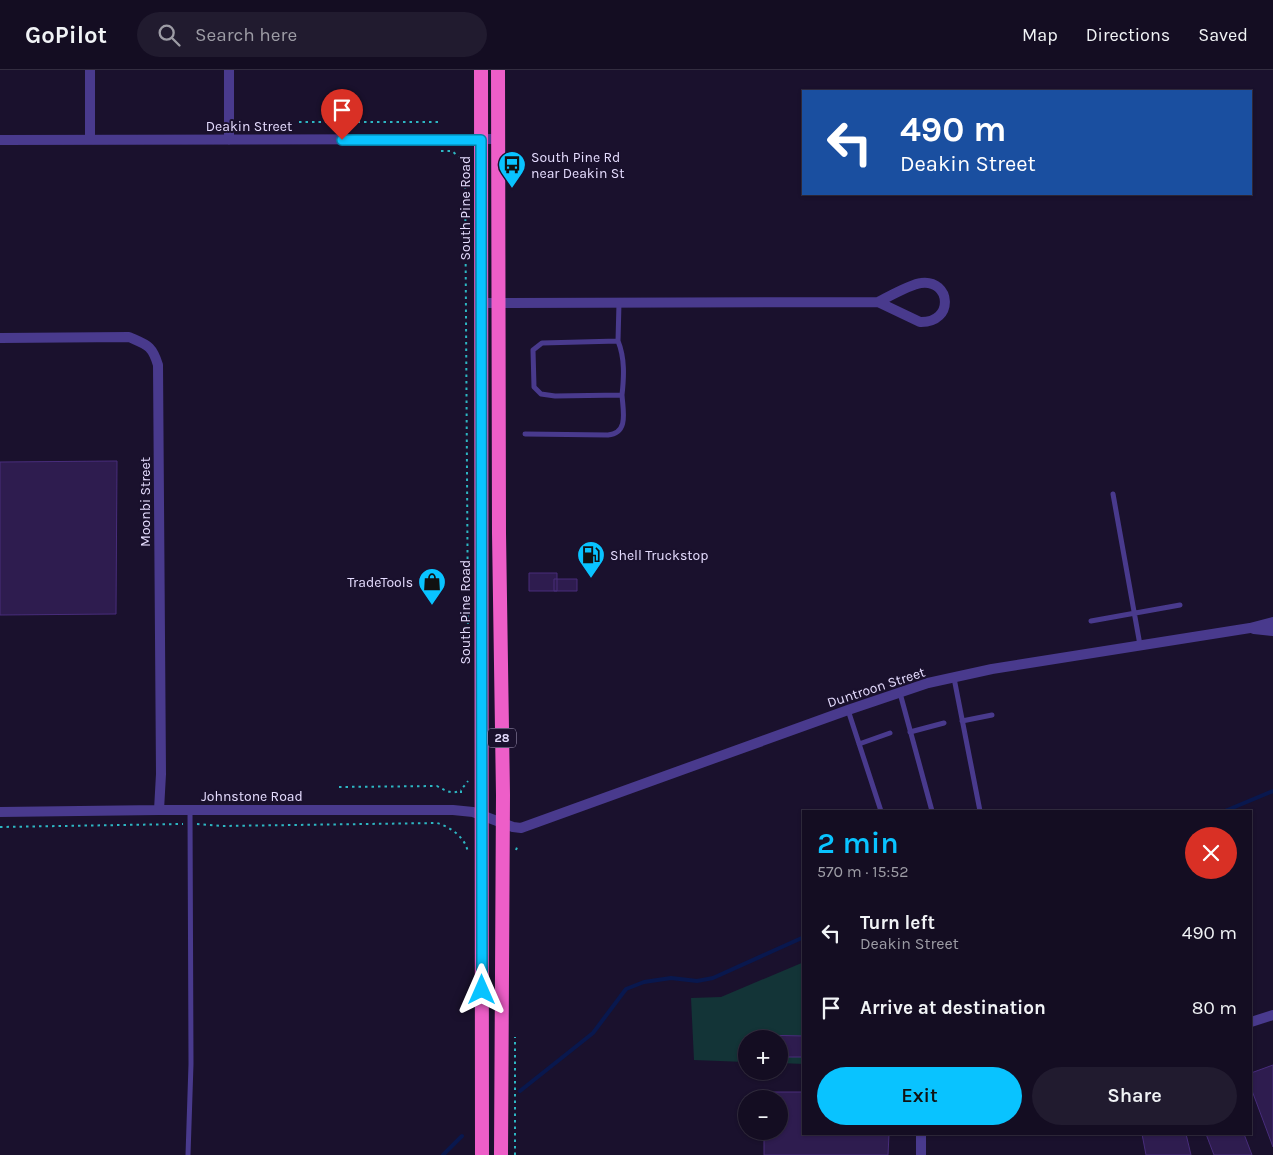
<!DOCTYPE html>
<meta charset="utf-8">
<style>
:root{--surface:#140d22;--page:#211b2f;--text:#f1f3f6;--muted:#9d9ca5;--line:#332d40;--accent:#09c3ff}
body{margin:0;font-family:Karla,sans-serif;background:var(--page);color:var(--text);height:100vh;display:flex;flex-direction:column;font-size:19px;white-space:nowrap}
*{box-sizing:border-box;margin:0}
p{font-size:16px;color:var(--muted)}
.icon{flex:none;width:28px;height:28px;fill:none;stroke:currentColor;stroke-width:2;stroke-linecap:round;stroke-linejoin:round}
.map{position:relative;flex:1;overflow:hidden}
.details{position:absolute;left:802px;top:740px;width:450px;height:325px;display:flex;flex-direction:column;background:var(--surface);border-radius:0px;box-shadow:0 1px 4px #0004,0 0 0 1px var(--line)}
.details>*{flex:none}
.hud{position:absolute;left:802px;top:20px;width:450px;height:105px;border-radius:0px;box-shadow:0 1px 4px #0004,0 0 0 1px var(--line);background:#1a4fa0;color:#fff;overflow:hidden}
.tools{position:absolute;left:738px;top:960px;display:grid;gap:10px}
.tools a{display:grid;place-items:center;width:50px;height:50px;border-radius:50%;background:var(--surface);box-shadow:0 1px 4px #0004,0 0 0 1px var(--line);font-size:25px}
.pin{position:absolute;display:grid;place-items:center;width:42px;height:42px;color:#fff;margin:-51px -21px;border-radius:50% 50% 50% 0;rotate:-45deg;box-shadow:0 0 5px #0007}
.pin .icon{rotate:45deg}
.me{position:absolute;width:55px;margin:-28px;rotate:0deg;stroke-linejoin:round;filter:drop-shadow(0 0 4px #0008)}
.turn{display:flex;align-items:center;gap:18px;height:105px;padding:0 15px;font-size:22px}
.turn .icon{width:65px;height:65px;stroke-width:2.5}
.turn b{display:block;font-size:35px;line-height:42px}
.round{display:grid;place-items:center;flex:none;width:52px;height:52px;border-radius:26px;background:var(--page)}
.overview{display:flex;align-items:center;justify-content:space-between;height:85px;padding:0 15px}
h1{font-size:30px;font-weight:600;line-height:38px;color:var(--accent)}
.primary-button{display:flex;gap:10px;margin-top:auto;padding:10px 15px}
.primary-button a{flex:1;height:58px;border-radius:30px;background:var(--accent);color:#111;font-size:20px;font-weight:600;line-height:58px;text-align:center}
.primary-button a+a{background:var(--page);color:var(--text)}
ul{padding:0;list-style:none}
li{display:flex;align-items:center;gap:15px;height:75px;padding:0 15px}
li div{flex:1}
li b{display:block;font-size:19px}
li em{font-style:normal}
header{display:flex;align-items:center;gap:30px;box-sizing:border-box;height:70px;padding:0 25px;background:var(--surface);border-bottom:1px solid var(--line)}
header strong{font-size:24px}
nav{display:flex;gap:28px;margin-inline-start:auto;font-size:18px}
.search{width:350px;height:45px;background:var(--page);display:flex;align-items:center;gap:12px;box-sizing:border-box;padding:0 18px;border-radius:28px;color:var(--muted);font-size:19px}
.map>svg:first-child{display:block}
</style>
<header>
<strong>GoPilot</strong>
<div class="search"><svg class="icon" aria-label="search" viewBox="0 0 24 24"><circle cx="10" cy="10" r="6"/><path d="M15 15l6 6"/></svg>Search here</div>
<nav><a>Map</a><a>Directions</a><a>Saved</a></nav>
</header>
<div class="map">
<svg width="1273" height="1085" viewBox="0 0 1273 1085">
<rect width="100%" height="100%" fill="#1a112d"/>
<path fill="#133437" d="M804 892V994L779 993V969H746V992L694 990 691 928 721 927Z"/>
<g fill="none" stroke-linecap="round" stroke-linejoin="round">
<path stroke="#09184e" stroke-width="4" d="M1225 741 1273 721
M520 1021 593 963 626 919 644 912 671 908 697 911 713 908 804 867
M443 1085 462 1066"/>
</g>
<path fill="#2e1c4f" stroke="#482d7b" d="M117 391 116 544 0 545V392Z
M529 503H557V521H529Z
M554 509H577V521H554Z
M759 965 804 966V987H779V969H759Z
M1273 995V1077L1251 1018V1003Z
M764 1022H804V1064H889L888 1085H764V1061H779V1029H764Z
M1142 1064H1186L1191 1085H1146Z
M1206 1064H1244L1252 1085H1214Z"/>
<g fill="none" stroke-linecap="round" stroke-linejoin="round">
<path stroke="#2db7c3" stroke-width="2" stroke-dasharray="2.5 4" stroke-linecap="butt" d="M299 52H440
M441 81H452L465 92 468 559
M339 717 437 716C446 721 452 725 461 720
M461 723V720L468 711
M197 754 221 756 437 753C451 757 466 768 468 783
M0 757 183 754
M516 780 518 775
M515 1085V967"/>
<path stroke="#493a8d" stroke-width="5" d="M618 271C625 288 624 307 622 325
M525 364 608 365C629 363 623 341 622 325L555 326 541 324 534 317 533 280 542 273 618 271 619 233
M1113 424 1140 575
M1091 551 1180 535
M954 608 980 741
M900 623 932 741
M848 640 881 741
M962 651 992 645
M910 662 944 653
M859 674 890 663
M188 1085 191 994 190 740"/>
<path stroke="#493a8d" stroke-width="10" d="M0 70 498 69
M90 70V0
M229 70V0
M481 233 878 232C888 227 911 214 921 213 951 209 955 253 920 252L878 232
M0 268 129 267C147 275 152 275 158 295L161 704 159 740
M1254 559 1273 561
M0 742 159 740H453L473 742 513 757 521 758 848 640 928 613 992 599 1250 558 1273 552
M1251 952 1273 945
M921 1085V1064"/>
<path stroke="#ed5ec8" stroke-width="14" d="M481 0 482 1085
M498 0 499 463 503 725 501 1085"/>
</g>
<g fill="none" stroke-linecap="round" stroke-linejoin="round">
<defs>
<path id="route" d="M342 70H481L482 920"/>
</defs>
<use href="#route" stroke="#067fa6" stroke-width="12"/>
<use href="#route" stroke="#09c3ff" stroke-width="9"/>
</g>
<defs>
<symbol id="bus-pin" viewBox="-11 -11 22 30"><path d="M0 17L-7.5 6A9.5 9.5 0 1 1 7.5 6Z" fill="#09c3ff" stroke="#1a112d"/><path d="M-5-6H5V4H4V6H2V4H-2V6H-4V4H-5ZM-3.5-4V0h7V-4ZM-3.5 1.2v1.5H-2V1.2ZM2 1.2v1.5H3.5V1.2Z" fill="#111"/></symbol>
<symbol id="fuel-pin" viewBox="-11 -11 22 30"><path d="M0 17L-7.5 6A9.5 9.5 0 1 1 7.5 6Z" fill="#09c3ff" stroke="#1a112d"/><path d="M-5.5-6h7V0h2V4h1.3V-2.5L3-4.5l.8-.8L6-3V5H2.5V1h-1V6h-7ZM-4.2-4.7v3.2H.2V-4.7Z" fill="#111"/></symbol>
<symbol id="shop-pin" viewBox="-11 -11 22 30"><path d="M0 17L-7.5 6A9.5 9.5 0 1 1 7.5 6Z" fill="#09c3ff" stroke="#1a112d"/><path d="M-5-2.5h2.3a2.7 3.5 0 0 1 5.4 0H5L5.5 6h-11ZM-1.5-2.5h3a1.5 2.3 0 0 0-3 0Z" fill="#111"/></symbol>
</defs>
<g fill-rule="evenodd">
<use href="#bus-pin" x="496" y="79" width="32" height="43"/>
<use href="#fuel-pin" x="575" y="469" width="32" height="43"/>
<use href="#shop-pin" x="416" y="496" width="32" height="43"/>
</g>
<g text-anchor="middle" stroke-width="4" stroke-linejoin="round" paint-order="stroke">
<rect fill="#1a112d" stroke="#a9a0c0" stroke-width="1" x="488" y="658.5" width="28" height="19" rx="4"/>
<g font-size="12" font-weight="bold" fill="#e6ddff">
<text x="502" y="672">28</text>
</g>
<g font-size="14" fill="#e6ddff" stroke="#1a112d">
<text x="249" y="61">Deakin Street</text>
<text transform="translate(465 138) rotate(-90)" y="5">South Pine Road</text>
<text transform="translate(145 432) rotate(-90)" y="5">Moonbi Street</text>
<text transform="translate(465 542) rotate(-90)" y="5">South Pine Road</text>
<text transform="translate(876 617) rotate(-18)" y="5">Duntroon Street</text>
<text x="252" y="731">Johnstone Road</text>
</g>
<g font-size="14" fill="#e6ddff" stroke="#1a112d" text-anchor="start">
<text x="531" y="92">South Pine Rd<tspan x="531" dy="16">near Deakin St</tspan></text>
<text x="610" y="490">Shell Truckstop</text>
<text x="413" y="517" text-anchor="end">TradeTools</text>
</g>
</g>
</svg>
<div class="tools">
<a>+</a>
<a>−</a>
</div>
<div class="pin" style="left:342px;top:70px;background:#d93025"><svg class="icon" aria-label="arrive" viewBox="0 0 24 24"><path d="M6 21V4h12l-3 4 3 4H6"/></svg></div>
<svg class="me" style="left:482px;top:920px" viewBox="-20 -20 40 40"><path d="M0-17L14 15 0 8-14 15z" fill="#09c3ff" stroke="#fff" stroke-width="4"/></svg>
<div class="hud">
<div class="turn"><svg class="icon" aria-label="left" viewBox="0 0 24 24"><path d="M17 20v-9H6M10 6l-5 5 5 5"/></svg><div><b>490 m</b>Deakin Street</div></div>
</div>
<section class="details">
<div class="overview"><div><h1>2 min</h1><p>570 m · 15:52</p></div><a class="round" style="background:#d93025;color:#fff"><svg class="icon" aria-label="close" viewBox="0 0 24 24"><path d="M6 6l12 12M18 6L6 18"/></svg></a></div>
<ul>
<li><svg class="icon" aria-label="left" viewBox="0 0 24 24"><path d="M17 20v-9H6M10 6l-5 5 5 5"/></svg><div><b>Turn left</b><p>Deakin Street</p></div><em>490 m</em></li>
<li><svg class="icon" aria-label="arrive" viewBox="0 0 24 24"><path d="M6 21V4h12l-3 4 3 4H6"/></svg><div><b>Arrive at destination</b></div><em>80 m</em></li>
</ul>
<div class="primary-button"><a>Exit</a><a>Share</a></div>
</section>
</div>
